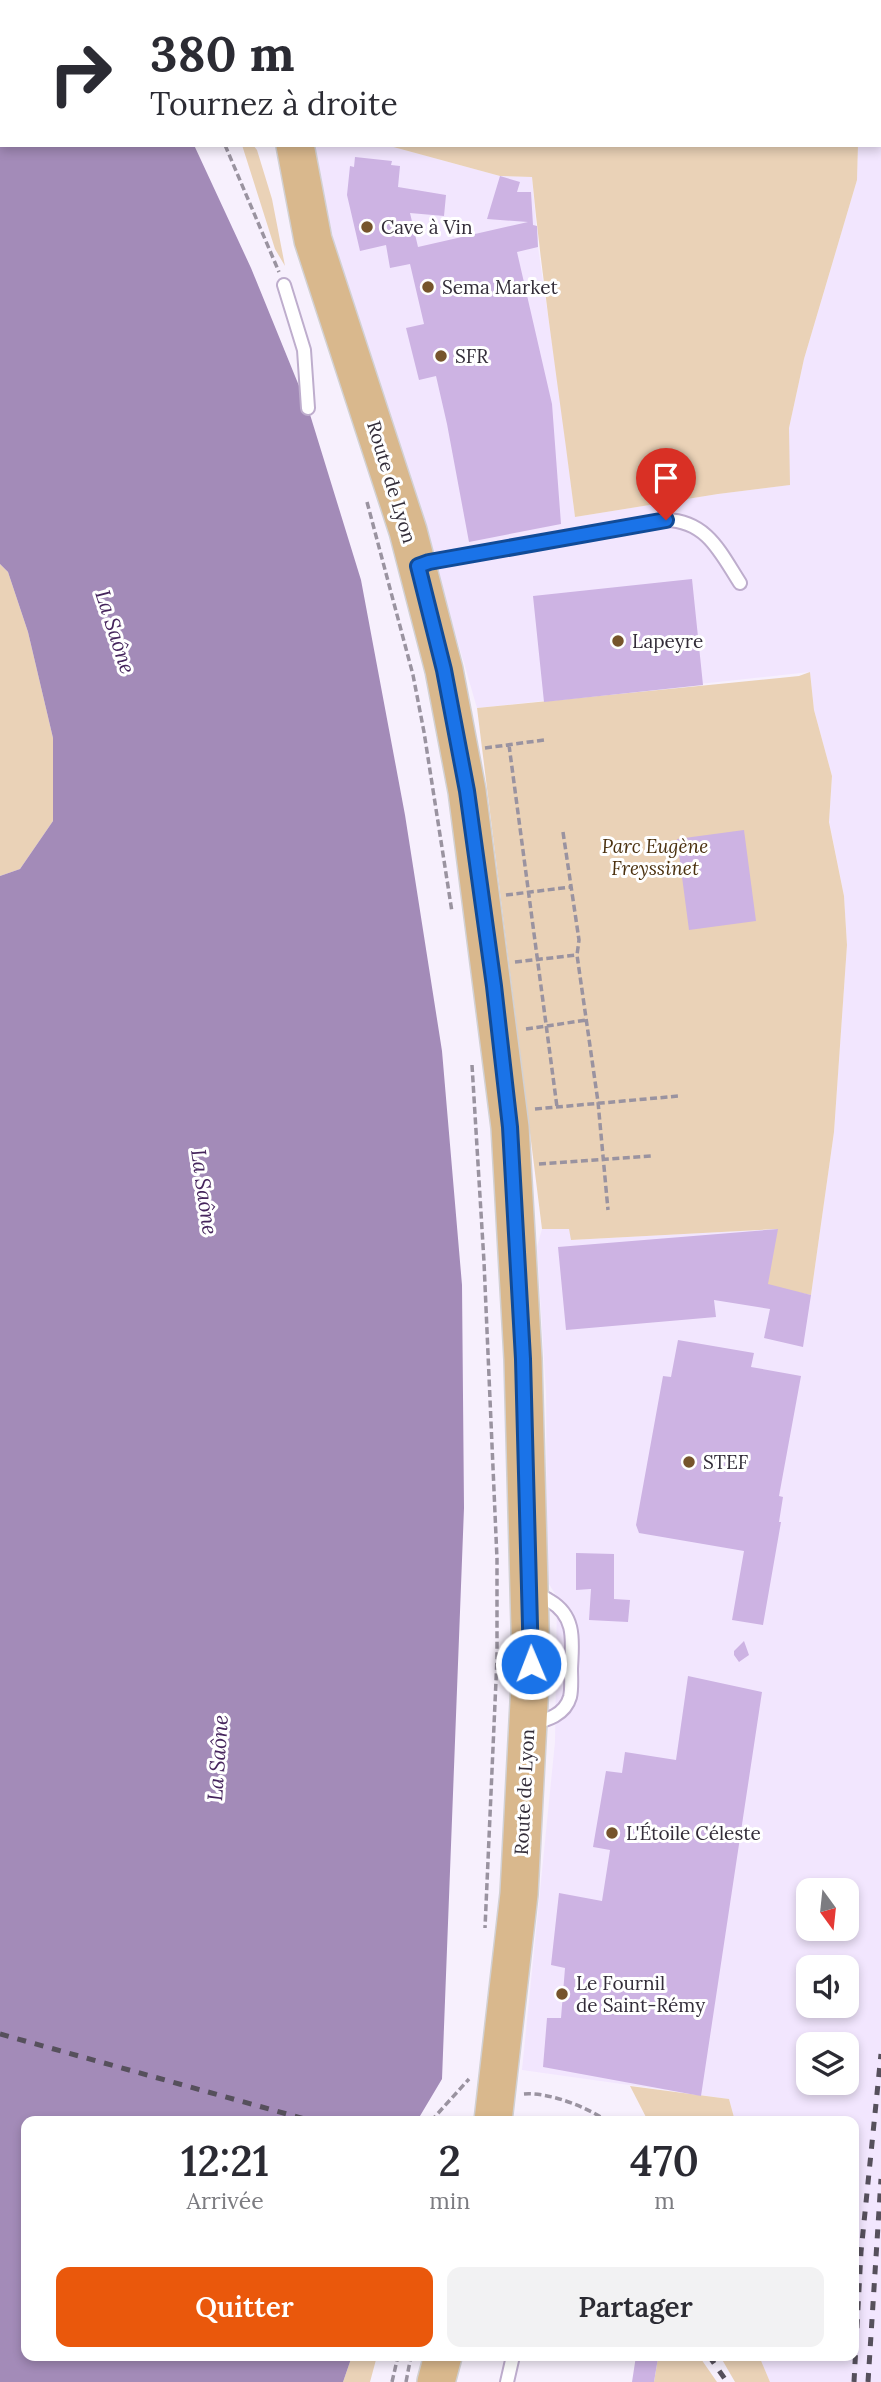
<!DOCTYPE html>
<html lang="fr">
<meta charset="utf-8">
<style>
:root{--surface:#fff;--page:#f2f2f3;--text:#2b2b33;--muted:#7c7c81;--accent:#ea580c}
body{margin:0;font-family:Lora,serif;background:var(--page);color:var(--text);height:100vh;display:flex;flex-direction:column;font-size:26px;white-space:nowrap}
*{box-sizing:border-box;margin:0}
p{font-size:23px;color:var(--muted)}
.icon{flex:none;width:38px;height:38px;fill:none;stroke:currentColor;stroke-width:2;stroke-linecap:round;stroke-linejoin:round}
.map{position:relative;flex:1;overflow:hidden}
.drawer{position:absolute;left:21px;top:2116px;width:838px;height:245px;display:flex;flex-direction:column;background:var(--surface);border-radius:14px;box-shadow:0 4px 10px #0003}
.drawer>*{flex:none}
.hud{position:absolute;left:0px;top:0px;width:882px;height:147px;box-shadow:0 4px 10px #0003;background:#fff;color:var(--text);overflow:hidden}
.needle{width:46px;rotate:165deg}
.fabs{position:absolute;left:796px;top:1878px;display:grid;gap:14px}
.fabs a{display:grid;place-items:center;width:63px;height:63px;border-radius:14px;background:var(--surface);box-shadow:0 4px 10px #0003;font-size:35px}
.pin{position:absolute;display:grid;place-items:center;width:60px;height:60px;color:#fff;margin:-72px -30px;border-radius:50% 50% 50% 0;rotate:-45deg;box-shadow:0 0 7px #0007}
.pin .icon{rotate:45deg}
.me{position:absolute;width:77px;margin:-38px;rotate:359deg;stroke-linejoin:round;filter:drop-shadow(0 0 5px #0008)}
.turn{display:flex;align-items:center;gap:24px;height:147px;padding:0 35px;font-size:32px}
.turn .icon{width:91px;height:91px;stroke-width:2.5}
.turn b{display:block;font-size:49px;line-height:60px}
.eta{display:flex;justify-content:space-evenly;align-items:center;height:119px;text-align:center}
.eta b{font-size:42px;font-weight:600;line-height:49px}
.button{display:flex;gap:14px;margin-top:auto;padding:14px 35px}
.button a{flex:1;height:80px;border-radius:14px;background:var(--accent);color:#fff;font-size:28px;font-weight:600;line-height:80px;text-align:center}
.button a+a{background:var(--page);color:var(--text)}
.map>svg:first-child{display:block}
</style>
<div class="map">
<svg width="881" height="2382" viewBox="0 0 881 2382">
<rect width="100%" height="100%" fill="#f7f0fd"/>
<path fill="#f2e6fe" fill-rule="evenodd" d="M871 0H881V2382H770L759 2356H854V2121H735L729 2099 522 2070 555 1742 557 1597 547 1581 546 1392 537 1247 542 1229H569L572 1240 778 1229 811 1295 834 1132 847 945 844 896 829 821 832 776 814 710 810 672 477 708 398 437 345 287 311 145H386L500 176 532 177 538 247 561 404 575 517 718 494 789 485V428L804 359 857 180 858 145H880V2ZM808 1890H847V1928H808ZM808 1967H847V2006H808ZM808 2044H847V2082H808Z"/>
<path fill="#ead2b7" d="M429 0H857L429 2Z
M242 145H253L257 150 272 199 285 266 275 249Z
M386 145H858L857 180 804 359 789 428 790 485 718 494 575 517C561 404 543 291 532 177L500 176Z
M0 564 8 572 28 632 53 738V821L20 869 0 876Z
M810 672 814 710 832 776 829 822 844 896 847 945 834 1132 811 1295 767 1286 777 1229 571 1240 569 1229H542L477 708 799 676Z
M630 2086 729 2099 735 2121H648Z
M352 2356H377L370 2382H343Z
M656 2356H699L717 2382H654L658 2358Z
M720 2356H759L770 2382H735Z"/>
<path fill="#a38bb8" d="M0 0H120L121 2H2V145H194L251 268 308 408 361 580 405 815 442 1051 462 1285 464 1508 442 2079 417 2121H26V2356H352L343 2382H0V876L20 869 53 821V738L28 632 8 572 0 564Z"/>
<path fill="#cdb3e3" d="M355 157 392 161 391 165 400 166 398 187 446 195 444 216 410 213 418 247 528 222 487 219 500 176 520 182 517 192H531L533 225 537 226 538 247 517 252 552 404 561 524 469 542 447 424 436 376 419 380 406 328 424 324 410 264 390 268 386 245 360 251 347 195 350 166 354 167Z
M692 579 703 685 544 702 533 596Z
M744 830 756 921 689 930 677 839Z
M778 1229 768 1284 811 1295 803 1347 764 1338 770 1309 714 1300 716 1317 566 1330 558 1247Z
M678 1340 754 1353 751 1367 801 1376 779 1496 783 1497 779 1522H781L763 1625 732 1620 744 1551 639 1533 636 1525 663 1376 671 1377Z
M576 1553 614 1554V1599L630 1600 628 1622 589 1620 591 1589 576 1590Z
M744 1641 749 1655 739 1662 734 1655V1651Z
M688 1676 762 1692 701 2096 543 2067 547 2018H561L565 1968 551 1965 559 1893 602 1901 610 1850 593 1847 606 1771 622 1773 625 1752 676 1760Z
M636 2356 658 2358 654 2382H632Z"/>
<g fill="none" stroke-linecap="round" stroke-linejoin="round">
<defs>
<path id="lane" d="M284 285 304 350 308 408
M421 565 429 562 666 520C707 521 720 552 740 583
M531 1724C547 1720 565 1715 570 1697 572 1689 571 1678 571 1669 572 1643 577 1617 550 1601 545 1598 542 1595 535 1595
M507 2382 513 2356"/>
<path id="street" d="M152 0 153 2"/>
<path id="primary" d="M301 2V0
M295 145 313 240 408 531 444 670 467 791 510 1127 523 1359 531 1664 519 1894 493 2121
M436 2382 443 2356"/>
</defs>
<use href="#lane" stroke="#beadcd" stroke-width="16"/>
<use href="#street" stroke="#beadcd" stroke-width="26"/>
<use href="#primary" stroke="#d2d1d3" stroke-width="40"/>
<path stroke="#9a93a0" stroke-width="3.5" stroke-dasharray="7 3.5" stroke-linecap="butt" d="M225 145 279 272
M367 502 413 675 424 732 452 912
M509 745 557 1107
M485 748 544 740
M563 832 579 940 577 955 598 1102 608 1210
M506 895 571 887
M515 962 577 955
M526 1029 587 1020
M472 1065 484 1262 497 1559V1658L485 1928
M535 1109 679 1096
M539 1164 652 1156
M524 2094C549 2092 587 2107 607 2121
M431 2121 469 2079
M392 2382 398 2356
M406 2382 411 2356"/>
<use href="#lane" stroke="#fff" stroke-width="12"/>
<use href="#street" stroke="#fff" stroke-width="23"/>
<use href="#primary" stroke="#d9b88d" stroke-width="37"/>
<path stroke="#56505c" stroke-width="5" stroke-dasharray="9 9" stroke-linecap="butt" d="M0 2034 312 2121
M709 2356 727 2382
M854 2382 861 2252 881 2054
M868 2382 881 2179"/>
</g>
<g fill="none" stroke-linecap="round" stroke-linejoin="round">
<defs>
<path id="route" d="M531 1664 523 1359 510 1127 494 986 467 791 444 670 418 566 429 562 666 520"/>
</defs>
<use href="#route" stroke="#114b97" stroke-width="18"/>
<use href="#route" stroke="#1a73e8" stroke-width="12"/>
</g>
<g fill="#76542c" stroke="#fff" stroke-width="2.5">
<circle cx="367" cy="227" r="7"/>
<circle cx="428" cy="287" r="7"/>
<circle cx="441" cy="356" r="7"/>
<circle cx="618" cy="641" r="7"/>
<circle cx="689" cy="1462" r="7"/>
<circle cx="612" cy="1833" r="7"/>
<circle cx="562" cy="1994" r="7"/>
</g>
<g text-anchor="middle" stroke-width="6" stroke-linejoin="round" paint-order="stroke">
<g font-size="19" fill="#332d39" stroke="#fff" text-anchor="start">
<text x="381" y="234">Cave à Vin</text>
<text x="442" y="294">Sema Market</text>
<text x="455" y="363">SFR</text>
<text x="632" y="648">Lapeyre</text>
<text x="703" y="1469">STEF</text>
<text x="626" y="1840">L'Étoile Céleste</text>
<text x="576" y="1990">Le Fournil<tspan x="576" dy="22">de Saint-Rémy</tspan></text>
</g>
<g font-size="19" fill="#332d39" stroke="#fff">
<text transform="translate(392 482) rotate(73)" y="7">Route de Lyon</text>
<text transform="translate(524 1792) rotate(-87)" y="7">Route de Lyon</text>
</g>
<g font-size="19" font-style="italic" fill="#4b310f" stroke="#fff">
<text x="655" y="853">Parc Eugène<tspan x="655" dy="22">Freyssinet</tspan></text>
</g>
<g font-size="21" font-style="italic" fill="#45245c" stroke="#fff">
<text transform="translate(115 632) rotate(72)" y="7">La Saône</text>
<text transform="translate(204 1192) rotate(82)" y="7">La Saône</text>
<text transform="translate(218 1758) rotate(-86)" y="7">La Saône</text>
</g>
</g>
</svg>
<div class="fabs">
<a><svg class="needle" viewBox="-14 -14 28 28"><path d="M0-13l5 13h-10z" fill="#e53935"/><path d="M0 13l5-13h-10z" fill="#7c7c81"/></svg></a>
<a><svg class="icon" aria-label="sound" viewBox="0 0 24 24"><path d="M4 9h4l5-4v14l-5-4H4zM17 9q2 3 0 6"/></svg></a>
<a><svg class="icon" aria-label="layers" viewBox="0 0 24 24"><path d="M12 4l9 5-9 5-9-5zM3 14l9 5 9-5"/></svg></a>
</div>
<div class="pin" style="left:666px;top:520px;background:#d93025"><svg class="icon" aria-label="arrive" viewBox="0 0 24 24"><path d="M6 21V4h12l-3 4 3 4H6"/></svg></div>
<svg class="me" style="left:531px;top:1664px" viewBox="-20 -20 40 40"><circle r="17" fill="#1a73e8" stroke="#fff" stroke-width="3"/><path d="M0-11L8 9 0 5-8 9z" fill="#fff"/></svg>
<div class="hud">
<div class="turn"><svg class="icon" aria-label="right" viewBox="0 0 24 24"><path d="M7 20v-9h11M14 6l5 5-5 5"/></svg><div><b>380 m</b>Tournez à droite</div></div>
</div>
<section class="drawer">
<div class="eta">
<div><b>12:21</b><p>Arrivée</p></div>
<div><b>2</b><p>min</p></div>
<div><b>470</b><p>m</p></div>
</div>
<div class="button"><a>Quitter</a><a>Partager</a></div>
</section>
</div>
